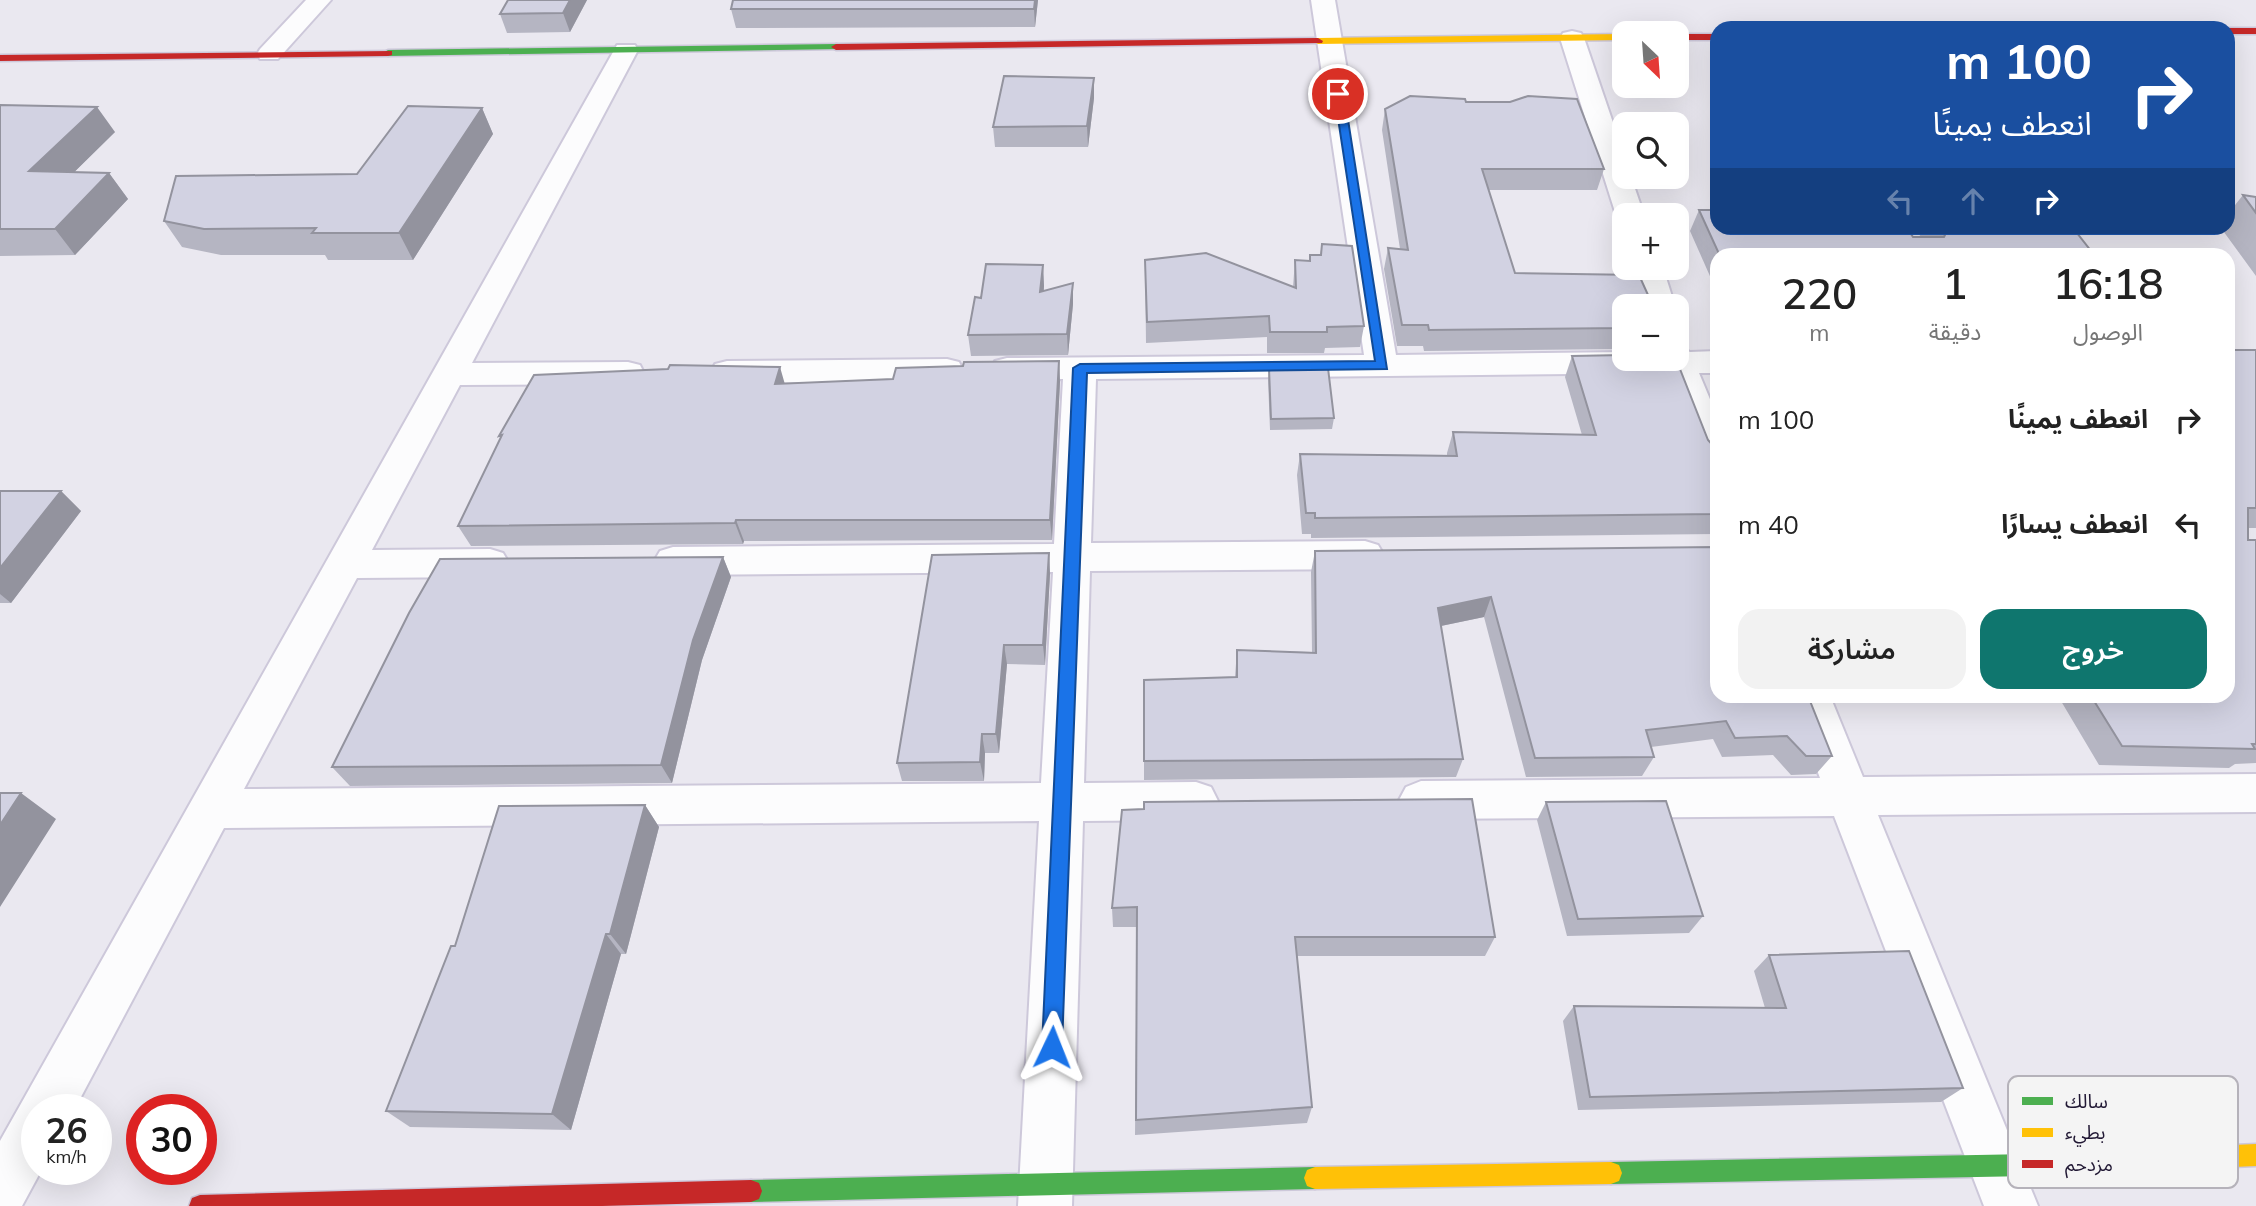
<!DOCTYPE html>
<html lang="ar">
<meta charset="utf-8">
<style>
:root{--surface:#fff;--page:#f2f2f2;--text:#222;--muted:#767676;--accent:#0f766e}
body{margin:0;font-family:Mulish,"Noto Sans Arabic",sans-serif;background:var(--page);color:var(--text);direction:rtl;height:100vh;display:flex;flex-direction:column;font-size:26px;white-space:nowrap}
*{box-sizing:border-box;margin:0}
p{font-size:23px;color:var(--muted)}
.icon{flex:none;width:38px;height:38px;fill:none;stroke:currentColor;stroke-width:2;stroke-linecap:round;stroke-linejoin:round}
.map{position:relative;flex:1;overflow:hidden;direction:ltr}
.panel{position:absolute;left:1710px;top:248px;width:525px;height:455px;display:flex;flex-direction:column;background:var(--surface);border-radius:21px;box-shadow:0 7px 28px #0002;direction:rtl}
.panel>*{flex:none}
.top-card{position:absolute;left:1710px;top:21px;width:525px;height:214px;border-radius:21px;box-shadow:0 7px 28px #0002;direction:rtl;background:#1a4fa0;color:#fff;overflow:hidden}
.needle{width:46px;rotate:155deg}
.controls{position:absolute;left:1612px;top:21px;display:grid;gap:14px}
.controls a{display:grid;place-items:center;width:77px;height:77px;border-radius:14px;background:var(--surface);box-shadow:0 7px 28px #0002;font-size:35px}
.speed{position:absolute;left:21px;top:1094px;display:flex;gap:14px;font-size:35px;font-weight:700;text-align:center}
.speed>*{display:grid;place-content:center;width:91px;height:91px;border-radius:50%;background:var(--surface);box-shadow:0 7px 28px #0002;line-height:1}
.speed small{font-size:18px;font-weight:400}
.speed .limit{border:10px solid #d22;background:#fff;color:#111}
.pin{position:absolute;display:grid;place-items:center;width:60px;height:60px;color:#fff;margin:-30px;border:4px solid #fff;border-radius:50%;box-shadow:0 2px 7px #0007}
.me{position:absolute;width:77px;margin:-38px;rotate:2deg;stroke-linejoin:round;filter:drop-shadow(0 0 5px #0008)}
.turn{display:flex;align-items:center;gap:24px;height:147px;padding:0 28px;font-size:32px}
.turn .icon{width:91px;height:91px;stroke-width:2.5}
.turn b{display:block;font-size:49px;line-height:60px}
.lanes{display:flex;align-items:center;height:66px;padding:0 28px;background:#0003;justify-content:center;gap:35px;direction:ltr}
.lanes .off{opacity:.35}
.eta{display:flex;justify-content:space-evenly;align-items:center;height:119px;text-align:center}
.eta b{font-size:42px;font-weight:600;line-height:49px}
.cta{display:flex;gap:14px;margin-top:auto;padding:14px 28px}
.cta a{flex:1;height:80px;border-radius:21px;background:var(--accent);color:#fff;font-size:28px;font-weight:600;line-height:80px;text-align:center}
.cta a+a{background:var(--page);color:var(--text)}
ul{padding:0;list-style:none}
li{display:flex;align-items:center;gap:21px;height:105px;padding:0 28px}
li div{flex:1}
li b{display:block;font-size:26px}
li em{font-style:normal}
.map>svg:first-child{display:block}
</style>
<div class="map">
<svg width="2256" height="1206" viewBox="0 0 2256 1206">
<rect width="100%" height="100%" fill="#eae8f0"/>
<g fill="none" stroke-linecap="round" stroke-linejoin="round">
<defs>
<path id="street" d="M306 0H331L278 59H260L257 54 260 49Z
M1311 0H1335L1396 355 1624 352V359H1676V345L1690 352 1717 351V373H1699L1717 416V472L1705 469 1700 460 1667 373 1096 379 1091 543 1365 541 1378 545 1384 555 1378 565 1365 569 1090 571 1084 783 1196 782 1211 787 1218 801 1211 815 1196 820 1083 821 1072 1206H1018L1039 821 224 828 74 1110H37V1169H42L22 1206H0V1141L617 45H635L638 50 472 363 628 362 640 365 644 373 640 381 628 384 460 385 372 550 490 549 503 553 509 563 503 573 490 577 357 578 244 789 1041 783 1053 572 673 575 660 571 654 561 660 551 673 547 1054 544 1063 379 1007 380 995 377 991 369 995 361 1007 358 1364 355Z
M1572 31 1581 33 1584 38 1624 155V177H1631L1644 215H1624V222L1616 215 1560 38 1563 33Z
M1633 268H1663L1675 306H1645Z
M947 359 959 362 963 370 959 378 947 381 727 383 715 380 711 372 715 364 727 361Z
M1789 696H1830L1863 777 2256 774V812L1878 815 2038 1206H1984L1834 816 1421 819 1406 813 1399 800 1406 787 1421 781 1820 778Z"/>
<path id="fast" d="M836 44 840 45V49L388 56 383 53 388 50Z
M2030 1154 2038 1157 2041 1165 2038 1173 2030 1176 1611 1184 1603 1181 1600 1173 1603 1165 1611 1162Z
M1315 1167 1323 1170 1326 1178 1323 1186 1315 1189 751 1202 743 1199 740 1191 743 1183 751 1180Z"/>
<path id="slow" d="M1624 34V40L1318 44 1313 41 1318 38Z
M2256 1144V1166L2030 1176 2022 1173 2019 1165 2022 1157 2030 1154Z
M1611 1162 1619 1165 1622 1173 1619 1181 1611 1184 1315 1189 1307 1186 1304 1178 1307 1170 1315 1167Z"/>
<path id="jam" d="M2228 28H2256V34H2228Z
M1676 34H1717V40H1676Z
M1318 38 1323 41 1322 43 836 50 831 47 836 44Z
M392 51V55L388 56 0 61V55Z
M751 1180 759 1183 762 1191 759 1199 751 1202 602 1206H189L192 1198 200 1195Z"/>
</defs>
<use href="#street" stroke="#cdc8da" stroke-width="4"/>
<use href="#fast" stroke="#cdc8da" stroke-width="3"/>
<use href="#slow" stroke="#cdc8da" stroke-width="3"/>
<use href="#jam" stroke="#cdc8da" stroke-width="3"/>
<use href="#street" fill="#fcfcfd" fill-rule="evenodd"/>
<use href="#fast" fill="#4caf50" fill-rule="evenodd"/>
<use href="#slow" fill="#ffc107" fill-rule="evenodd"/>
<use href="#jam" fill="#c62828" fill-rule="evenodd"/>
</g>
<path fill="#b5b5c2" d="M508 0H587L570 32 507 33 500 14Z
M733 0H1038L1035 27 736 28 731 9Z
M1094 78V98L1088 147H995L993 127Z
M1466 102 1604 169 1597 190H1488L1515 273 1624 306V349L1424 351 1423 346H1397L1384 269 1388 248 1400 249 1382 130 1385 109Z
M0 105 115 132 74 172 109 173 128 199 75 255 0 256Z
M482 108 493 134 413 260H328L325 255H221L182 247 164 221 357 174Z
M2243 195 2256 197V276L2221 228H2228V214Z
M1699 210 1913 237H1921L1918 233 1922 228H2073L2095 256H1717V292L1690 231Z
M1322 244 1364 326 1360 347 1325 348 1324 353H1267V337L1146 343 1145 260 1293 287 1295 260 1309 261 1310 255H1320Z
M1043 265 1044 291 1073 283V304L1068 355 971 356 968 335 981 298Z
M2256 350V528H2248V540H2256V763L2235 764 2229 768 2099 765 2058 696H2228Z
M1572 356 1708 440 1717 450V534L1311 538V534H1302L1297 475 1300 454 1447 455V453L1453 432 1582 435 1565 377Z
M1059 361 1060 382 1052 540 744 541 743 544 471 546 458 526 501 439 499 436 784 384 893 379 963 366Z
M1269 369 1334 418 1332 429 1270 430 1268 380Z
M0 491H61L81 511 11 603H0Z
M1717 547 1832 756 1816 774 1791 775 1773 755 1722 757 1713 739 1651 747 1654 757 1642 776 1526 777 1484 617 1441 626 1463 759 1456 777 1144 780V680L1235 677 1237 650 1312 652 1311 572 1315 551Z
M1049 553 1050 574 1045 665 1007 664 999 753H985L984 781H902L897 763Z
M723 557 731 577 702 660 672 783 350 786 332 767Z
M1546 802 1703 916 1689 933 1567 936 1537 820Z
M645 805 659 827 626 954H621L571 1130 410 1127 386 1111 455 946Z
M1122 810 1495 937 1485 956H1297L1312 1107 1307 1123 1135 1135 1137 927H1113L1112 908Z
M1769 955 1963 1088 1941 1102 1578 1110 1563 1021 1574 1006 1765 1008 1754 971Z"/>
<path fill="#93939e" d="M570 0H587L570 32 563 13Z
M1035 0H1038L1035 27 1034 9Z
M1094 78V98L1088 147 1087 126Z
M97 107 115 132 49 197 29 171Z
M482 108 493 134 413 260 399 233Z
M109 173 128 199 75 255 55 229Z
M1043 265 1044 286 1042 313 1040 292Z
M1073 283V304L1068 355 1067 334Z
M1059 361 1060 382 1052 540 1050 520Z
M780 367 786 388 775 384Z
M61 491 81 511 11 603 0 594V568Z
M736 520 744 541 743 544 735 523Z
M1049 553 1050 574 1045 665 1043 645Z
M723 557 731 577 702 660 672 783 661 765 693 640Z
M1491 597 1484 617 1431 628 1438 608Z
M1004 645 1007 664 999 753 996 734Z
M982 734 985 753 984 781 980 762Z
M21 793 56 819 0 907V825Z
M645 805 659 827 626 954 610 934Z
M606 934 621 954 571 1130 552 1114Z"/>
<path fill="#d2d2e2" stroke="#93939e" stroke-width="2" d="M508 0H570L563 13 500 14Z
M733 0H1035L1034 9H731Z
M1004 76 1094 78 1087 126 993 127Z
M1410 96 1465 99 1466 102H1510L1528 96 1577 99 1604 169H1482L1515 273 1639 275 1653 306H1624V328L1429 330 1428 325H1402L1388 248 1408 250 1385 109Z
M0 105 97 107 29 171 109 173 55 229H0Z
M408 106 482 108 399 233H312L316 228 204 229 164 221 176 176 357 174Z
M2243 195 2256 197V213Z
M1699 210H1717V228H1907L1913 237H1944L1946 233 1942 228H2073L2095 256H1720Z
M1322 244 1352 246 1364 326 1327 327V332H1270L1269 316 1147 322 1145 260 1206 253 1296 288 1295 260 1310 261V255H1321Z
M986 264 1043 265 1040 292 1073 283 1067 334 968 335 975 297 981 298Z
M2228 350H2256V508H2248V540H2256V744H2252L2255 749 2122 746 2091 696H2228Z
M1624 355V359H1676L1708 440 1717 450V514L1315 518V513H1306L1300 454 1457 456 1453 432 1596 435 1572 356Z
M1059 361 1050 520H736L735 523 458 526 502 435 499 436 534 375 668 369 670 365 780 367 775 384 893 379 896 368 963 366 964 362Z
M1328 368 1334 418 1271 419 1269 369Z
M0 491H61L0 568Z
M1717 547V696H1808L1832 756H1806L1787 736 1735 738 1726 721 1646 730 1654 757 1535 758 1491 597 1438 608 1463 759 1144 761V680L1237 677V650L1316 653 1315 551Z
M1049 553 1043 645H1004L996 734H982L980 762 897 763 932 555Z
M723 557 693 640 661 765 332 767 409 613 440 559Z
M0 793H21L0 825Z
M1472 799 1495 937H1295L1312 1107 1136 1120 1137 907 1112 908 1122 810 1144 809V802Z
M1666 801 1703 916 1578 919 1546 802Z
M645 805 610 934H606L552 1114 386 1111 451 946H455L499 806Z
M1909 951 1963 1088 1590 1097 1574 1006 1786 1008 1769 955Z"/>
<path fill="#1a73e8" stroke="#114b97" stroke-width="2" d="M1334 92 1344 94 1387 369 1087 373 1062 1047 1059 1054 1052 1057 1045 1054 1042 1047 1073 368 1080 364 1375 361Z"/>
<rect x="2008" y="1076" width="230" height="112" rx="10" fill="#f4f4f4" stroke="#b5b2ba" stroke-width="2"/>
<rect x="2022" y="1097" width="31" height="8" fill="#4caf50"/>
<rect x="2022" y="1128" width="31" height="9" fill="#ffc107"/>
<rect x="2022" y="1160" width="31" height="8" fill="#c62828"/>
<g font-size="19" fill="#211834">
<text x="2065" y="1108">سالك</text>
<text x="2065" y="1139">بطيء</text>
<text x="2065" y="1171">مزدحم</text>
</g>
</svg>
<div class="controls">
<a><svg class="needle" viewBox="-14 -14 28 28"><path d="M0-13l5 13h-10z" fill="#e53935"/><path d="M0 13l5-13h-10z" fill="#767676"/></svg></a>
<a><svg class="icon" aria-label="search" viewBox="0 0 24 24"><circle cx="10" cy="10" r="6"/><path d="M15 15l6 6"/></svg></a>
<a>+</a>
<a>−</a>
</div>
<div class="speed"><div>26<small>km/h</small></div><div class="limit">30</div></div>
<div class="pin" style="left:1338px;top:94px;background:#d93025"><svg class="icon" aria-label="arrive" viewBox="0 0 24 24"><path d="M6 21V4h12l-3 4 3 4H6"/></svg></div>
<svg class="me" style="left:1052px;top:1047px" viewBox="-20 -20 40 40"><path d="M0-17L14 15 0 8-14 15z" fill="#1a73e8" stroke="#fff" stroke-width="4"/></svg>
<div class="top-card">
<div class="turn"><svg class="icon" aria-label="right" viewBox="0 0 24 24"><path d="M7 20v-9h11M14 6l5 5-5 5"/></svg><div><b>100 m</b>انعطف يمينًا</div></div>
<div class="lanes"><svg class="icon off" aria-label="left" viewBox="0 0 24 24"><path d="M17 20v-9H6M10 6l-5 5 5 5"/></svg><svg class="icon off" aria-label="ahead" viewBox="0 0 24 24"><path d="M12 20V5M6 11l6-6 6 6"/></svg><svg class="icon" aria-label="right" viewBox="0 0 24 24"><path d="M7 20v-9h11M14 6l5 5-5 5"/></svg></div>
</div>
<section class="panel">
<div class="eta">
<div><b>16:18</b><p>الوصول</p></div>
<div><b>1</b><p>دقيقة</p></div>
<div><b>220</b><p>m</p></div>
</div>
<ul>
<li><svg class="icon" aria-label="right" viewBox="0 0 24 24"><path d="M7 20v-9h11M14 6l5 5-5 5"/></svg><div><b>انعطف يمينًا</b></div><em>100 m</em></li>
<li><svg class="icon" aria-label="left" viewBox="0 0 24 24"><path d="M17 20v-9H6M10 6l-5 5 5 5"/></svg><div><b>انعطف يسارًا</b></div><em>40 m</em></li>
</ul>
<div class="cta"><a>خروج</a><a>مشاركة</a></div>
</section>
</div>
